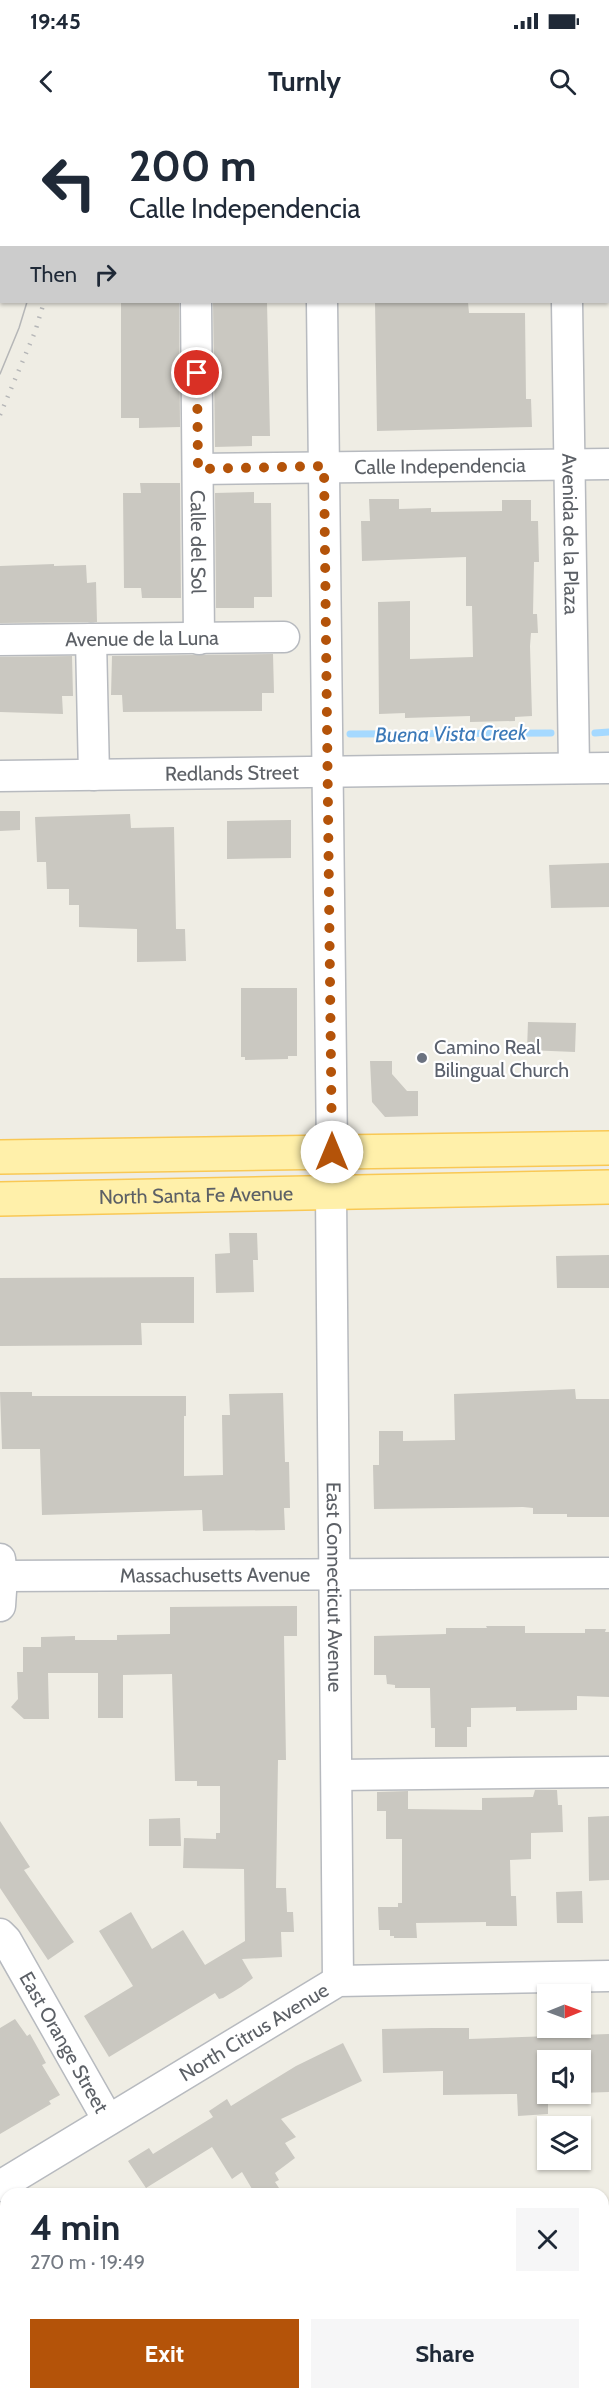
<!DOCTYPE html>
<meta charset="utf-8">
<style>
:root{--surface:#fff;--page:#f6f6f7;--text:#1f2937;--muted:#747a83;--accent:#b45309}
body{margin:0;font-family:Cabin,sans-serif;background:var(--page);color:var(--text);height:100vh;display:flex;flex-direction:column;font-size:22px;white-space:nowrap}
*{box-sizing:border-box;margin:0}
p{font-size:20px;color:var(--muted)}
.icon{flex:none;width:33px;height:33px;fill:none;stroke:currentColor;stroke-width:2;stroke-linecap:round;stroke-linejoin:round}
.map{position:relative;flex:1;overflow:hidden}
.panel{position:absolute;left:0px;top:2068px;width:609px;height:212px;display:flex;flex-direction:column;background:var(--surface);border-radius:18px 18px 0 0;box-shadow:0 2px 4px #0004}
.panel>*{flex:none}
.banner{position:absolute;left:0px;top:0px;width:609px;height:183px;box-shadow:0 2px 4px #0004;background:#fff;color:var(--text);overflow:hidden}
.needle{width:39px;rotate:89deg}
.fabs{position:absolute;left:537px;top:1864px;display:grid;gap:12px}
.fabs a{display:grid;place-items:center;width:54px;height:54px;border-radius:0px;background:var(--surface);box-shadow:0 2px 4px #0004;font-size:30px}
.pin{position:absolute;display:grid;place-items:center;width:51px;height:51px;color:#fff;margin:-26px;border:3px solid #fff;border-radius:50%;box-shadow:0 2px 6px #0007}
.me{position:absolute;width:66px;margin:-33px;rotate:0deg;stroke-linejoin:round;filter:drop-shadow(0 0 4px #0008)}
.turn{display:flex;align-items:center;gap:21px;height:126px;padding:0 30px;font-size:27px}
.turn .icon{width:78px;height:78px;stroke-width:2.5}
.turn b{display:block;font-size:42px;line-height:51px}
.then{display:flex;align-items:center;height:57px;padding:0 30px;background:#0003;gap:12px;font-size:22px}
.round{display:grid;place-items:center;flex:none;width:63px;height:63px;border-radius:0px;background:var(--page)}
.overview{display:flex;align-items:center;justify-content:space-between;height:102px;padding:0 30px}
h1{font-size:36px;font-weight:700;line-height:45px}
.action{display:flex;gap:12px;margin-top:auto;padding:12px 30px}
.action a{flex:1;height:69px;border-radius:0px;background:var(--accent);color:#fff;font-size:24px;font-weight:700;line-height:69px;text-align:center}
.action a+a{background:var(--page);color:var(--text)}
.status{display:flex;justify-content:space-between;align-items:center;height:42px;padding:0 30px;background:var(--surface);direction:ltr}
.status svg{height:16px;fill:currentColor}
header{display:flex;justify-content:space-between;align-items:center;height:78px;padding:0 30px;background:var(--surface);font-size:27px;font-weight:700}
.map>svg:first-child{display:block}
</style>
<div class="status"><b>19:45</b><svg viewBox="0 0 49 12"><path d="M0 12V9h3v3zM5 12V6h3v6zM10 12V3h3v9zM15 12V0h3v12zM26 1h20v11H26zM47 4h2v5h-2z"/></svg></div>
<header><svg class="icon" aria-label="back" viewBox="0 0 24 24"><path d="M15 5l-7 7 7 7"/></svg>Turnly<svg class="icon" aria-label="search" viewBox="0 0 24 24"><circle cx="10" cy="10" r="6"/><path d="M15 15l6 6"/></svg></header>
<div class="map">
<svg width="609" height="2279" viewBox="0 0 609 2279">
<rect width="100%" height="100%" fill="#efede4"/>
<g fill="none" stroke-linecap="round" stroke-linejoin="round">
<path stroke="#a5d9ff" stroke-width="7" d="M595 613 609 612
M350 614 551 613"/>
</g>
<path fill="#cac8c1" d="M121 182H179L180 307 139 308V298H121Z
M213 182H267L270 316H252V326L215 327Z
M375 182H468L469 193H525L526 279H531L532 307 377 311Z
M140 363H180L181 478H142L141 468H124L123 373H141Z
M254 372V383H271L272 477H254V488H216L215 373Z
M369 379H399V389L431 388V392L502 391V380H531V401H538L539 442H534L533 494H537L538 513H531L530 526 532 596 515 597V601L470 602V596L405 598V593L379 594 378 482 410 481V539L473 537 472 486H466V437L362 441 361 401H370Z
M54 444V446L86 445 87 463 96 462 97 502 0 503V446Z
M273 534 274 573H262V591L123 592 122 575H111L112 536Z
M72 536 73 576H62L63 594 0 592V537Z
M0 691H20V710L0 711Z
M130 694 131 708 174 707 176 809H185L186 841 137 842V809L79 807V785H69V769H47L46 742H37L35 697Z
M291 700V738L227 739V701Z
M609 743V787L551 788 549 745Z
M241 868H297V936H288V939L245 940V937H241Z
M528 902 576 903 575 932 527 930Z
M370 941H392V954L407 971H418V996L385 997 372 982Z
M229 1113H257L258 1140H253L254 1172 216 1173 215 1134 230 1133Z
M609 1135V1168H557L556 1136Z
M194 1157V1203H141L142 1225 0 1226V1158Z
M575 1269 576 1279H609V1397H567V1394H533V1388L523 1387 374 1389 373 1345H379V1311H403V1321L455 1320 454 1274Z
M0 1272H32V1276H186V1296H184V1356L223 1355 222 1295H230L229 1274 283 1273 285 1342H289L290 1388H284L285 1410 203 1411 202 1390 42 1395 40 1329H2Z
M297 1486V1516H284L286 1640H278L276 1768H286L287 1792H293L294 1812H281L282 1837 242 1839 253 1858 241 1867 223 1878 219 1879 215 1873 109 1937 84 1896 133 1866 99 1811 131 1792 152 1829 183 1810 205 1845 245 1821 244 1749 183 1748 184 1718 216 1719V1713H220V1666H197V1661H175L172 1554 123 1555V1598H98V1553H48L49 1599H24L11 1587 18 1579 17 1552H23V1527H41V1517L75 1516V1520H117V1515L170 1514V1487Z
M486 1506H525V1513H585V1509H606L605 1512H609V1577L577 1576V1590L516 1591V1587L471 1588V1607H467V1627H435V1608H431L430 1568H395V1565L387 1564 386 1555H374V1516L446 1514V1508H487Z
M535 1670H557L558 1685H562L563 1712 531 1713V1739L510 1740 511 1776H516L517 1806H486V1802L416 1803 417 1818H394V1816H390V1810H379L378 1787H398V1783H402V1719H386V1691H377V1672L408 1671V1689L482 1690V1678L533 1677Z
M609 1696V1760L589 1761 588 1697Z
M180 1698 181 1726H149V1699Z
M0 1701 30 1747 24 1750 74 1822 48 1840 0 1768Z
M582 1771 583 1803H557L556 1772Z
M15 1899 27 1916 30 1914 39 1930 46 1943 42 1945 60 1975 49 1981 51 1984 0 2014V1908Z
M432 1908H469V1919L609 1914V1972L580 1973V1941H548V1974H551H548V1994L518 1996 517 1974 443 1975V1951L383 1953 382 1909Z
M343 1923 362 1961 281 1999 296 2017 285 2023 295 2038 275 2053 279 2060 275 2062 283 2074H255L242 2052 232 2059 212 2027 146 2068 128 2041 149 2028 153 2034 213 1997 209 1991 227 1979 231 1986 296 1946Z"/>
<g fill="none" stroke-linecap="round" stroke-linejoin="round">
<defs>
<g id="minor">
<path d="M319 0V2"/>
<path d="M566 0V2"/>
<path d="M608 35H609"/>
<path id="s1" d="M196 182 199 519"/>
<path d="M322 182 332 1032"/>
<path id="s2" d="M567 182 574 648"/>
<path id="s3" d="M198 349 609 344"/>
<path d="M91 519 94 655"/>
<path id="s4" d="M0 520 284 517"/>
<path id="s5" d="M0 656 609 648"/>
<path id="s6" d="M331 1073 338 1861"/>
<path d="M0 1439 2 1456 0 1486"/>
<path id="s7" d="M2 1456 609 1453"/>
<path d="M337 1655 609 1652"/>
<path id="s8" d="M0 1814 6 1820 108 2000"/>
<path id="s9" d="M0 2066 338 1861 609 1856"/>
<path d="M545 2274 551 2279"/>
<path d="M225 2279 227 2274"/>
</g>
<g id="major">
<path d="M0 1037 609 1028"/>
<path id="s10" d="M0 1079 609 1067"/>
</g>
</defs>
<use href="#minor" stroke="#b7babf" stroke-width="33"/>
<use href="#major" stroke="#f9c854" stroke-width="36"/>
<use href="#minor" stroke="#fff" stroke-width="30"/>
<use href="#major" stroke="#fff0aa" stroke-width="33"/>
<path stroke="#b5b6b7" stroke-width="1.5" d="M69 2V0
M0 254 19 208 27 182"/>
<path stroke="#b5b6b7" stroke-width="4.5" stroke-dasharray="1.5 8" stroke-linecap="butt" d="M87 2V0
M0 295 35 212 44 182"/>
</g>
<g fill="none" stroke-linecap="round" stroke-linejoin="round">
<path stroke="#b45309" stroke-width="10" stroke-dasharray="0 18" d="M197 253 198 349 324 346 332 1032"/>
</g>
<circle fill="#6b7280" stroke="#fff" stroke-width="2" cx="422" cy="938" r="6"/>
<g text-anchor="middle" stroke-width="4.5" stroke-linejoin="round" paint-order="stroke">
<g font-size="20" fill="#5c6066" stroke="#fff">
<text dy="7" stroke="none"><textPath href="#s3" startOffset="242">Calle Independencia</textPath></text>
<text dy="7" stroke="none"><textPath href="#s2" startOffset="232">Avenida de la Plaza</textPath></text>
<text dy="7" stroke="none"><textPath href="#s1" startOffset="240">Calle del Sol</textPath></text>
<text dy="7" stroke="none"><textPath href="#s4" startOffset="142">Avenue de la Luna</textPath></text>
<text dy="7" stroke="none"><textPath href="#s5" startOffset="232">Redlands Street</textPath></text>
<text dy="7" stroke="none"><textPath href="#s10" startOffset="196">North Santa Fe Avenue</textPath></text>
<text dy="7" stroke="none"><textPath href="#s7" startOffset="213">Massachusetts Avenue</textPath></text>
<text dy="7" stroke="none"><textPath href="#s6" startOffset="394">East Connecticut Avenue</textPath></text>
<text dy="7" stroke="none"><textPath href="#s9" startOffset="297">North Citrus Avenue</textPath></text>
<text dy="7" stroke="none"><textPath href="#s8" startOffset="126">East Orange Street</textPath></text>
</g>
<g font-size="20" fill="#5b616d" stroke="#fff" text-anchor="start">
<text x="434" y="934">Camino Real<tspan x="434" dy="23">Bilingual Church</tspan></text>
</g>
<g font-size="21" font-style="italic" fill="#3b79b8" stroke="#fff">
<text transform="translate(451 614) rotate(-1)" y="7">Buena Vista Creek</text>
</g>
</g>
</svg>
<div class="fabs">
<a><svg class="needle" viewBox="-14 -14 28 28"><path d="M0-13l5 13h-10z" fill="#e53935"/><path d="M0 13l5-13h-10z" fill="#747a83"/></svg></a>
<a><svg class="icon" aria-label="sound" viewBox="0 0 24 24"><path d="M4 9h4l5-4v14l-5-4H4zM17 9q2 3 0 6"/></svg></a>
<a><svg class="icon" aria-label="layers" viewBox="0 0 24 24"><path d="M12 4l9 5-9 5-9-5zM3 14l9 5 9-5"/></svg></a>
</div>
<div class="pin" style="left:197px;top:253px;background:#d93025"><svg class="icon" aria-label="arrive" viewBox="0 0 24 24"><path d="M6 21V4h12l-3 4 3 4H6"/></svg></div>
<svg class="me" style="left:332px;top:1032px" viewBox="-20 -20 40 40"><circle r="19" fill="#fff"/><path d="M0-13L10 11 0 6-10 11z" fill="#b45309"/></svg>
<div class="banner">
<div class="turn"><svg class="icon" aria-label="left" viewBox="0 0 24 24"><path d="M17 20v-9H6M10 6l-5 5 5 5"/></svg><div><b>200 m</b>Calle Independencia</div></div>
<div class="then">Then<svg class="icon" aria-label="right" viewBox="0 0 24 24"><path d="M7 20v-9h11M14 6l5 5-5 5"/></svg></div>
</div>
<section class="panel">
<div class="overview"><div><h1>4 min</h1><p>270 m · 19:49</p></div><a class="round"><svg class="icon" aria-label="close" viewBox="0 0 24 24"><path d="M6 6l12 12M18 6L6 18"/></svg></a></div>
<div class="action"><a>Exit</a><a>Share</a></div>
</section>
</div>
